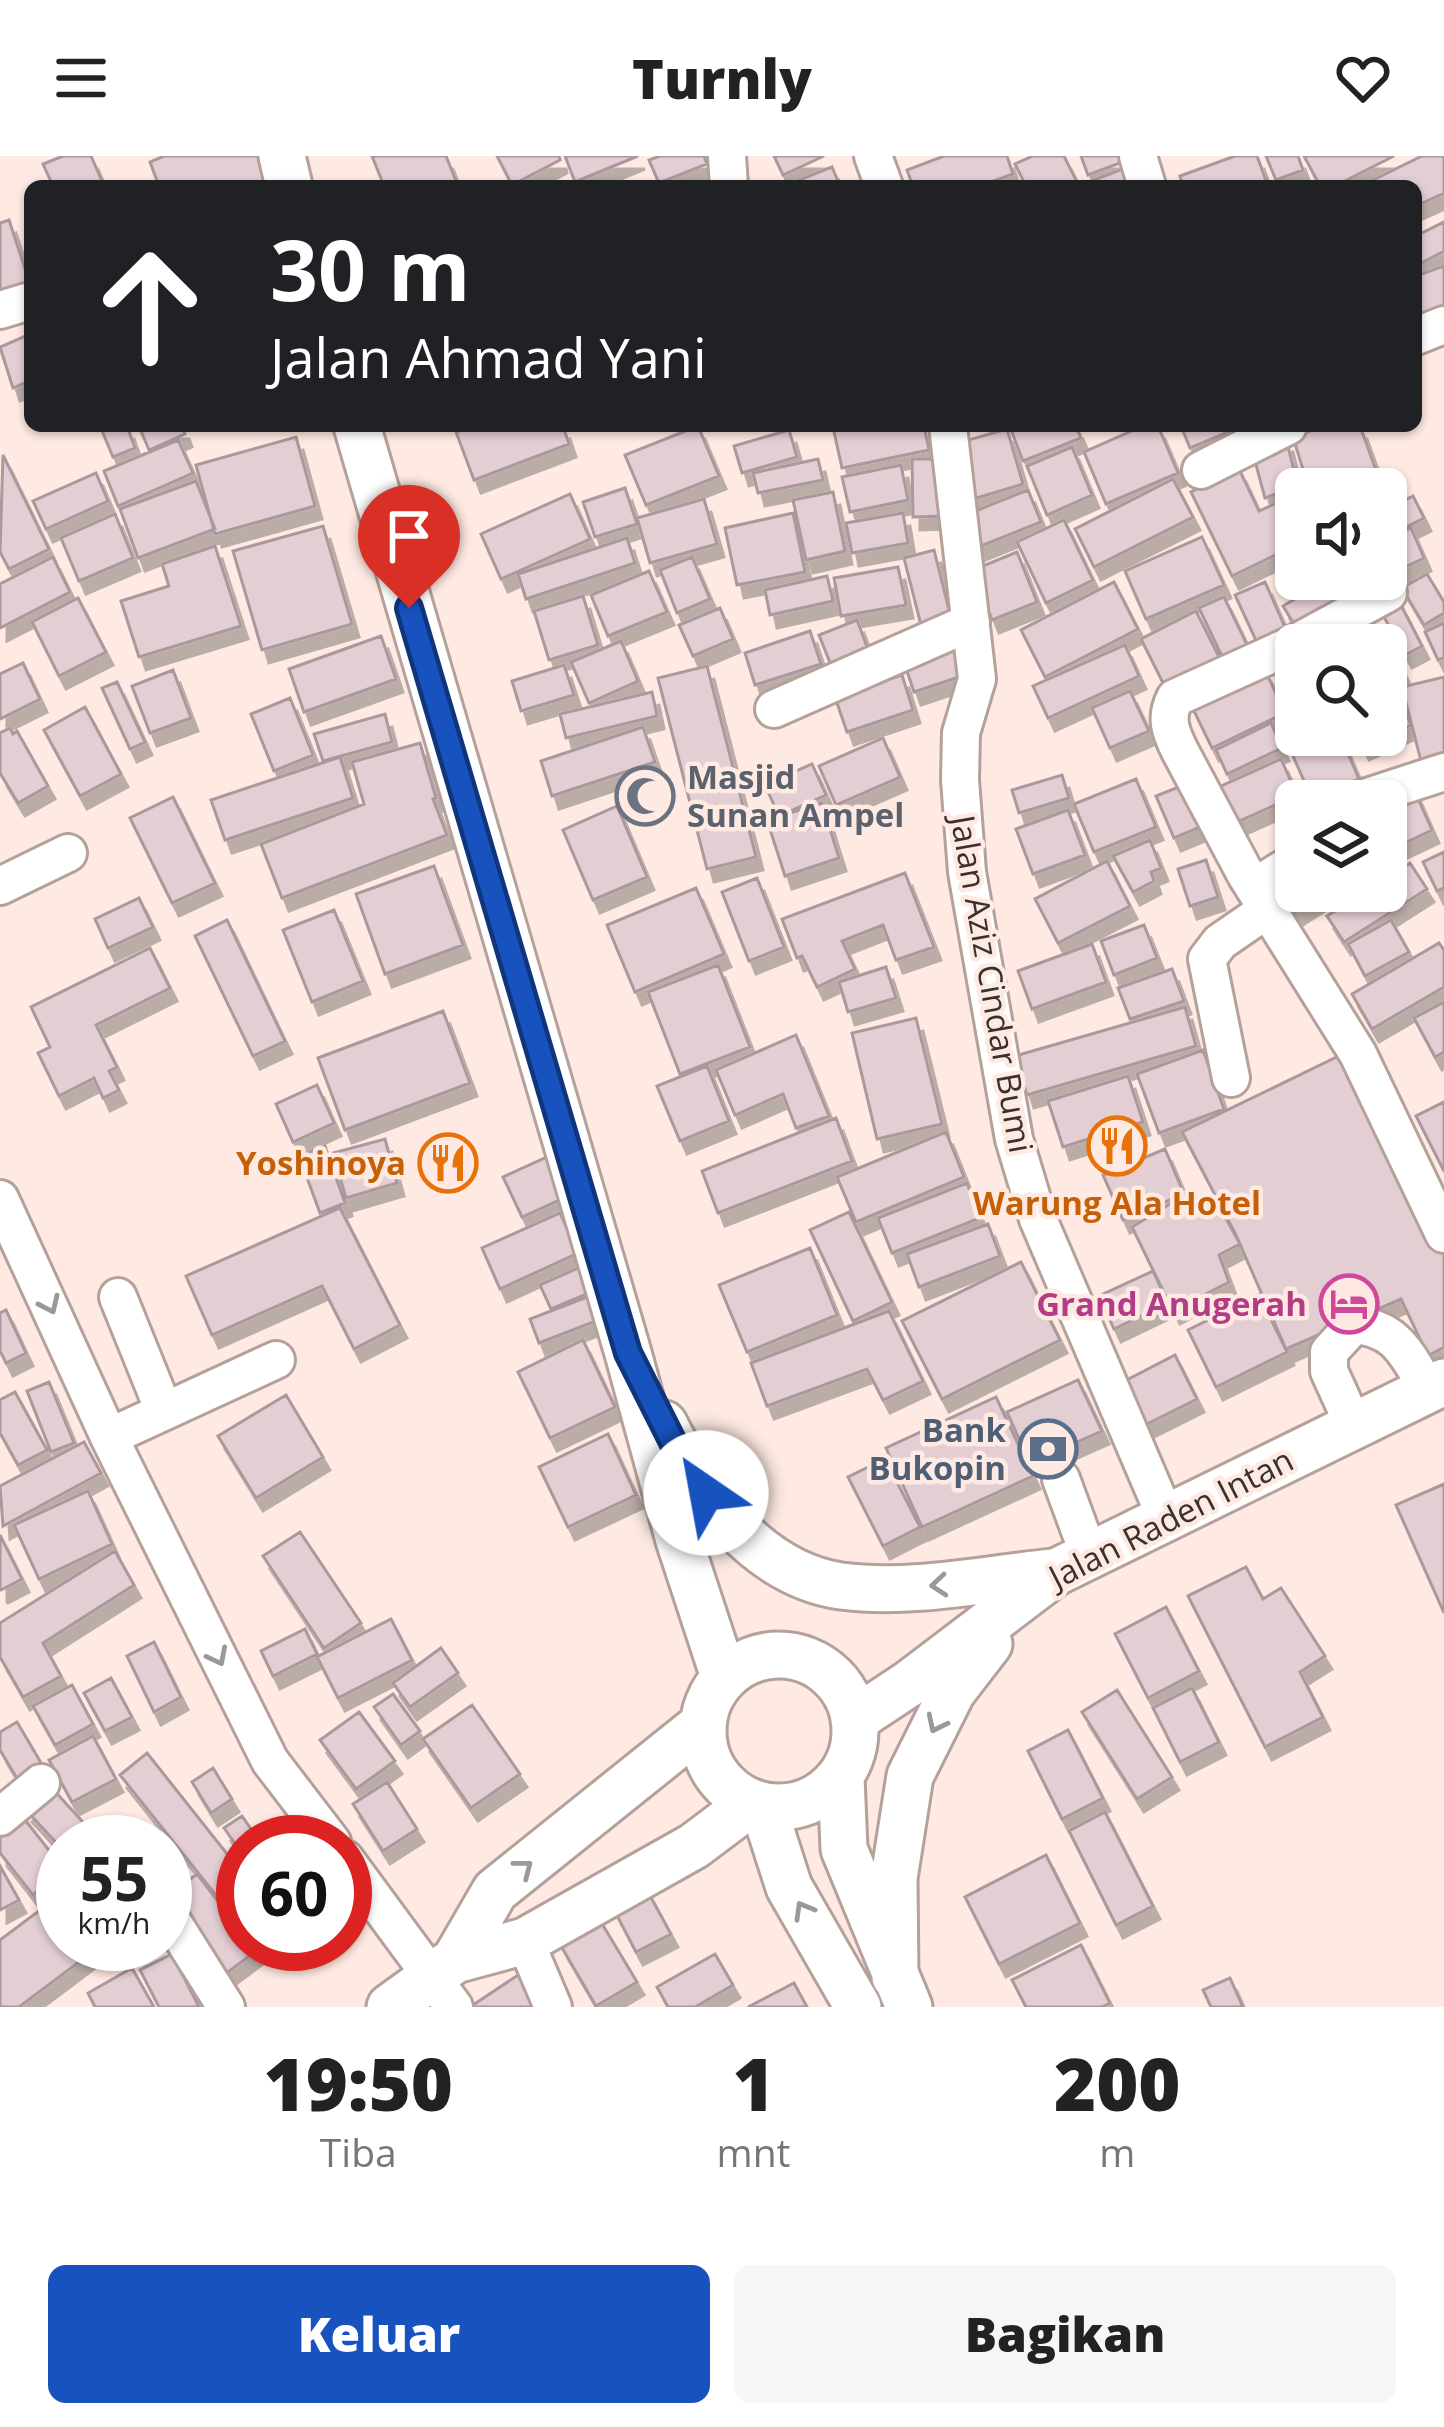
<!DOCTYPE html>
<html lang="id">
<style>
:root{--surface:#fff;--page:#f6f6f6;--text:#222;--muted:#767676;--accent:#1852be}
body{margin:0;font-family:"Open Sans",sans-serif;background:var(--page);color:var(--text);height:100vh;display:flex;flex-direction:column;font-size:45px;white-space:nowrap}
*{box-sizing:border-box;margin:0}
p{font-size:39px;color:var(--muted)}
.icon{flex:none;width:66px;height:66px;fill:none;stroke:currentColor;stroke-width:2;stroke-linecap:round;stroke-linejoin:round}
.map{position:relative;height:1851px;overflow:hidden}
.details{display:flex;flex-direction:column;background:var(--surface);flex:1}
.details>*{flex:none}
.hud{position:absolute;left:24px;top:24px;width:1398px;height:252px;border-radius:18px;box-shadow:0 3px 9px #0004;background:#202124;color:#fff;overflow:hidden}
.buttons{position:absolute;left:1275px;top:312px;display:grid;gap:24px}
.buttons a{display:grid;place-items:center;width:132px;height:132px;border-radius:18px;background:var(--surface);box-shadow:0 3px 9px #0004;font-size:60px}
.speed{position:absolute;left:36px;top:1659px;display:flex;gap:24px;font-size:60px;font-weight:700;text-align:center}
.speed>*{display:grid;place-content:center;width:156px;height:156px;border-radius:50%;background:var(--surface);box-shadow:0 3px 9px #0004;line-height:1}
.speed small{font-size:30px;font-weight:400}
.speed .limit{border:18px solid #d22;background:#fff;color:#111}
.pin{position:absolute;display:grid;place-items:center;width:102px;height:102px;color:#fff;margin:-123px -51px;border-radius:50% 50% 50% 0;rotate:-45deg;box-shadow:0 0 12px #0007}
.pin .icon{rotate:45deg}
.me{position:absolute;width:132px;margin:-66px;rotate:327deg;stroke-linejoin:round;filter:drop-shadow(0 0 9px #0008)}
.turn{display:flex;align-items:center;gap:42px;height:252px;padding:0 48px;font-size:54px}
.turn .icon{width:156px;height:156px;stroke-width:2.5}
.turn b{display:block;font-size:84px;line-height:102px}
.eta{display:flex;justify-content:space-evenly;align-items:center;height:204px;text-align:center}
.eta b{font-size:72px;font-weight:800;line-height:84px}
.primary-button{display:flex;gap:24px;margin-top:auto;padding:24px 48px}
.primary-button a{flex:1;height:138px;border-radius:18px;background:var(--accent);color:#fff;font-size:48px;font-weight:800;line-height:138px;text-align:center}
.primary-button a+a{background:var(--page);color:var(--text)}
header{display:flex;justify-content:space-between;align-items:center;height:156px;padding:0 48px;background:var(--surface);font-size:54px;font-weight:800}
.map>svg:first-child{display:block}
</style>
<header><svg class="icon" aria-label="menu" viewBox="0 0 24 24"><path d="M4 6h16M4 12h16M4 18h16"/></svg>Turnly<svg class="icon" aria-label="heart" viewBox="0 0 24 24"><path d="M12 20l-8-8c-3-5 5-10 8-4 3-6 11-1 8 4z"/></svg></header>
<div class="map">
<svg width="1444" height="1851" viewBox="0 0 1444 1851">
<defs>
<filter id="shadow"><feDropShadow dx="7" dy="13" stdDeviation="0" flood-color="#0004"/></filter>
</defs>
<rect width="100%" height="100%" fill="#feeae2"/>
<path fill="#e3ced4" stroke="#ab989d" stroke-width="3" filter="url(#shadow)" d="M63 0H91L104 30H53L43 8Z
M164 0H273L266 30H159L150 6Z
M372 0H446L458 30H384Z
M497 0H559L560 4 512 29Z
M565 0H638L575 26Z
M660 0H704L707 8 659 27 649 4Z
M774 0H824L783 19Z
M944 0H1007L1013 18 980 30H913L907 14Z
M1033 0H1064L1077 26 1068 30H1026L1015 8Z
M1081 0H1126L1128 4 1088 19Z
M1235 0H1257L1268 30H1183L1180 20Z
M1266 0H1298L1303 14 1276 24Z
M1304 0H1394L1335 30H1320Z
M1422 0H1444V37L1416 50V30H1361Z
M1133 9 1141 30H1088L1086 27Z
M832 11 840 30H784Z
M9 64 30 128 0 138V67Z
M1444 66V95L1416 110V80Z
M1444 110V154L1416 164V120Z
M30 178V225L13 232 0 191Z
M100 270H127L135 292 113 301Z
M139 270H182L185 278 149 294Z
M472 270H563L569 288 474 324 456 276Z
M698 270 719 320 646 349 625 299Z
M924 270 929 294 842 312 833 271Z
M1076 270 1081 282 1023 305 1010 271Z
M1143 270H1158L1178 317 1106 348 1084 296Z
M1181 270H1243L1190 292Z
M1324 270H1360L1376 314 1325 333H1309L1293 281Z
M1007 273 1023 328 970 344 954 288Z
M789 274 797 301 742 317 734 290Z
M296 281 315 350 215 378 196 309Z
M1286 283 1298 330 1265 342 1252 294Z
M178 284 193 317 118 350 104 315Z
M1072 291 1092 339 1047 359 1027 310Z
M3 299 49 393 9 413 0 396Z
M818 303 823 324 758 337 753 317Z
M912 303H943L944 360 913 361Z
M901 309 908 344 850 356 842 321Z
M1239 313 1259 355 1296 338V389L1232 420 1191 336Z
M96 317 108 345 46 373 33 345Z
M1383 317 1394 341 1386 345V333H1348Z
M1173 323 1193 361 1094 411 1075 373Z
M196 325 215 373 138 402 120 353Z
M625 332 637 368 595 381 583 346Z
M1028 334 1041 366 976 392 963 360Z
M833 336 845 395 806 404 793 344Z
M570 338 590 383 501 423 481 378Z
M1413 340 1424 362 1386 381V354Z
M704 343 717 388 650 407 637 362Z
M793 357 805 416 737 429 725 372Z
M903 357 908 387 852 397 846 367Z
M115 358 133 402 79 425 61 382Z
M1064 364 1093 424 1046 447 1017 386Z
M323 370 352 468 262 494 233 395Z
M1411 372 1424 402 1388 419 1386 383Z
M1202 381 1224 429 1146 463 1125 415Z
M627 382 635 407 526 443 518 418Z
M215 390 241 470 139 501 121 445 169 430 162 408Z
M934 394 952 466 922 473 904 402Z
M1017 396 1037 446 992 464 973 414Z
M1296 399V423H1311L1287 435 1275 410Z
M53 401 70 436 0 472V428Z
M692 401 710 443 677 457 660 414Z
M898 411 906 449 841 460 834 422Z
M649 415 667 456 608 480 591 439Z
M1427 418 1444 446V457L1424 469 1402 432Z
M827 420 833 445 770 459 765 434Z
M1329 423 1347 454 1302 481 1283 450Z
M1334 423H1385L1343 444Z
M1114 426 1138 473 1045 521 1021 474Z
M1265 426 1288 478 1259 491 1235 439Z
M583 440 598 489 549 504 534 455Z
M1224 441 1252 499 1227 511 1199 452Z
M78 442 106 496 59 520 32 466Z
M1401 449 1422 490 1405 499 1383 459Z
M720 452 733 483 693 500 679 469Z
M1196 455 1219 501 1164 529 1141 483Z
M857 464 870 499 833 514 819 479Z
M1444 467V501L1438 504 1425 476Z
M810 475 821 508 755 529 745 497Z
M381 480 396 523 304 556 289 513Z
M1385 481 1402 513 1386 521V489H1369Z
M956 483 968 518 914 536 902 500Z
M621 485 638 525 589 547 571 506Z
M1125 489 1139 520 1048 562 1033 530Z
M23 507 40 543 0 563V518Z
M564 509 574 539 521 555 512 525Z
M707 510 756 701 707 713 658 522Z
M173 514 191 562 150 577 132 530Z
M1265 514 1285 557 1212 592 1191 549Z
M902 519 913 554 847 576 835 541Z
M1444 521V599L1421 605 1402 531Z
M117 526 145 586 130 593 102 532Z
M1396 534 1411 569 1362 591 1357 579H1386V539Z
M1130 535 1149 575 1110 592 1092 552Z
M652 536 657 560 566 582 560 558Z
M290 542 313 599 274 615 251 558Z
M85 551 121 618 80 640 44 574Z
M385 558 392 586 323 605 314 578Z
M1271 567 1282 592 1227 618 1216 594Z
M643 571 655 606 552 640 541 605Z
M10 572 13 578 17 575 48 630 18 647 0 617V577Z
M1315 579H1340L1362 630 1328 645H1313L1289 591Z
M883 582 900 621 836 649 819 610Z
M420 587 436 642 433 643 447 679 282 742 261 688 364 648 352 606Z
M340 601 353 642 225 684 211 644Z
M1281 603 1297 639 1235 667 1219 631Z
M812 608 826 639 779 660 765 629Z
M1062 619 1069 642 1019 657 1012 634Z
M1136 623 1156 671 1094 696 1074 648Z
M1186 628 1203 670 1174 682 1156 640Z
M1413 631 1432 674 1388 695 1386 645Z
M173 641 215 727 172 747 130 662Z
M822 647 839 702 785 720 767 664Z
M617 650 647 721 593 744 563 674Z
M1068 654 1085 699 1033 718 1016 673Z
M1150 684 1161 712 1151 716 1154 725 1133 736 1113 700Z
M1444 696V732L1437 735 1423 706Z
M1206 704 1218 741 1190 750 1178 713Z
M1107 705 1130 750 1058 787 1035 743Z
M1410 707 1427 733 1344 786 1327 760 1367 735H1386V723Z
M434 710 463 789 385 818 356 738Z
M905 717 934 791 896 804 883 769 842 785 855 813 817 831 802 800 797 802 782 763Z
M1296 717V735H1329L1288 761 1270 734Z
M757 722 784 791 749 805 722 736Z
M696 732 724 798 635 836 607 769Z
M139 742 153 771 108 792 95 763Z
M334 754 363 825 312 846 283 774Z
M227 764 285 885 253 900 195 780Z
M1391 764 1409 796 1365 820 1348 788Z
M1144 769 1157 802 1114 819 1101 785Z
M1439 787 1444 794V831L1372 873 1352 838Z
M1092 788 1106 826 1032 853 1018 815Z
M150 792 170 832 96 869 117 911 109 915 119 934 103 942 94 922 59 940 38 897 50 891 31 851Z
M718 809 750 891 680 918 648 836Z
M886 811 896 842 848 856 839 826Z
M1172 813 1184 845 1130 863 1118 832Z
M1444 846V896L1435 901 1414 862Z
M1185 851 1196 890 1027 939 1015 900Z
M443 855 470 927 345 974 318 902Z
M916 862 942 968 877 983 852 877Z
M796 879 829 960 796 972 783 938 735 959 716 914Z
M1203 894 1224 953 1159 977 1137 918Z
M1347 896 1444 1097V1191L1428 1200 1401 1143 1286 1193 1235 1077 1182 976Z
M707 910 729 965 680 985 657 930Z
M1128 920 1143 966 1063 991 1048 945Z
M317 929 334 967 293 986 276 948Z
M1444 946V1015L1416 960Z
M836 962 852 1005 718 1057 702 1015Z
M946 976 964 1021 856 1066 837 1021Z
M385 983 397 1027 346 1042 333 997Z
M325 990 345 1047 320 1057 299 1000Z
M1165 993 1184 1038 1123 1064 1103 1019Z
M547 1001 566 1041 522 1061 503 1021Z
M967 1027 980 1062 892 1097 878 1062Z
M1213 1039 1240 1088 1219 1099 1229 1126 1173 1155 1132 1071 1170 1048Z
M340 1052 400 1169 354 1193 322 1130 212 1179 186 1120Z
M849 1056 892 1146 853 1165 810 1074Z
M560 1057 578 1097 500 1133 482 1092Z
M988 1068 1000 1100 919 1131 907 1098Z
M810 1092 837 1159 747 1196 719 1129Z
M1021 1106 1060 1184 942 1243 902 1165Z
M583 1110 594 1135 551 1153 540 1129Z
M1153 1115 1168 1147 1114 1173 1099 1140Z
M600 1136 609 1160 539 1187 530 1163Z
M1259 1139 1287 1196 1216 1231 1188 1174Z
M6 1154 26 1197 6 1207 0 1195V1157Z
M889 1155 923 1225 883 1244 867 1213 767 1250 751 1207Z
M583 1184 615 1251 550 1282 518 1216Z
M1175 1199 1197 1243 1143 1270 1121 1227Z
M1078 1224 1102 1275 1030 1307 1007 1256Z
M49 1226 74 1287 51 1296 27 1235Z
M15 1236 47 1294 18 1309 0 1277V1244Z
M286 1239 323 1301 256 1342 218 1280Z
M996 1241 1033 1320 922 1371 886 1292Z
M608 1278 636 1339 568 1371 539 1311Z
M84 1286 101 1317 3 1370 0 1330Z
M885 1303 920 1371 883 1390 848 1321Z
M1444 1328V1457L1396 1349Z
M88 1335 112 1388 39 1423 14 1369Z
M300 1376 361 1467 324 1492 263 1400Z
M0 1379 22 1423 1 1434 0 1433Z
M115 1395 134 1429 43 1487 61 1520 23 1541 0 1501V1467Z
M1246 1411 1263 1443 1281 1432 1325 1500 1300 1516 1323 1561 1265 1591 1188 1440Z
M1166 1451 1199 1515 1148 1542 1115 1478Z
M391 1463 412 1504 338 1542 317 1501Z
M305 1473 317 1498 273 1520 261 1495Z
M154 1486 181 1541 154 1556 127 1500Z
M441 1492 458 1517 410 1551 393 1527Z
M111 1522 132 1561 105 1575 84 1537Z
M72 1529 93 1568 55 1589 33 1550Z
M1192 1532 1219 1586 1180 1606 1153 1552Z
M1117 1534 1172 1621 1137 1643 1082 1556Z
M393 1538 420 1575 401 1589 374 1551Z
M472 1549 520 1618 471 1652 423 1583Z
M359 1556 395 1605 356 1633 320 1584Z
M17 1566 47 1617 22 1631 0 1594V1576Z
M1068 1574 1103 1642 1062 1663 1028 1595Z
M93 1580 116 1623 72 1646 49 1604Z
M147 1597 243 1718V1773L120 1619Z
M213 1612 232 1643 211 1657 192 1626Z
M387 1626 417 1673 383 1695 353 1648Z
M50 1630 91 1675 79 1686H63V1694L25 1653Z
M1105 1656 1153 1750 1116 1769 1069 1675Z
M22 1660 63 1712 33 1739 0 1697V1678Z
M242 1660 260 1686H243V1699L224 1672Z
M1046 1699 1080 1767 999 1808 965 1741Z
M0 1710 19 1744 0 1754Z
M197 1718 243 1778V1788H250L256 1795 224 1819 166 1741Z
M648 1736 671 1778 636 1796 614 1754Z
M63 1737V1788H103L19 1851H0V1784Z
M601 1766 637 1826 596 1850 561 1790Z
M1081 1789 1110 1847 1102 1851H1026L1012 1824Z
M172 1798 199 1851H159L140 1814Z
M715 1798 733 1829 695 1851H668L657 1831Z
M132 1812 154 1851H95L88 1837Z
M521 1817 545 1851H470Z
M1230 1822 1243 1851H1211L1203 1834Z
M794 1827 807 1851H748Z"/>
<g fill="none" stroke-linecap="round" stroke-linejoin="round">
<defs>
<path id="minor" d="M727 0 729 30
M873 0 884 30
M1138 0 1147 30
M0 154 30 145
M1416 180 1444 169
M948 270 977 523 961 577 960 624 967 716 1014 983 1038 1063 1166 1362
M1201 314 1288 270
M1388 437 1294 488 1175 542C1165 562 1170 575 1180 595L1246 719 1358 898 1444 1078
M774 553 971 466
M1355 645 1444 616
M0 730 68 697
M1254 731 1296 705
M1231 922 1207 803 1220 786 1268 753
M0 1043 109 1281 270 1605 332 1686
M118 1141 164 1255
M1354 1270 1329 1215V1196L1354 1169C1398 1172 1407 1200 1428 1233
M109 1281 276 1204
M1061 1323 1089 1399
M0 1661 41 1627
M345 1703 454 1851
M165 1754 226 1851
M525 1785 553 1851"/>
<path id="major" d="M282 0 289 30
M357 270 628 1197 679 1384 724 1521
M664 1268C699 1337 757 1418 841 1430 911 1439 984 1423 1053 1416
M703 1575a76 76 0 1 1 152 0a76 76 0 1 1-152 0Z
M854 1564 910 1527 1056 1416 1444 1226
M841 1621 844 1693 909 1851
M763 1650 789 1731 858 1851
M455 1804 495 1735 702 1569
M895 1821 894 1722 910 1620 952 1536 989 1488
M390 1851 455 1804 525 1785 694 1690 751 1647"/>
</defs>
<use href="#minor" stroke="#b4a19a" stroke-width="42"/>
<use href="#major" stroke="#b4a19a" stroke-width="51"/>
<use href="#minor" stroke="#fff" stroke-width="36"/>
<use href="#major" stroke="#fff" stroke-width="45"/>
</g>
<defs><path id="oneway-chevron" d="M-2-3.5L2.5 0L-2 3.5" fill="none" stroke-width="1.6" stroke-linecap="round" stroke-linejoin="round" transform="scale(3)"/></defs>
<g stroke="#9c9896">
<use href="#oneway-chevron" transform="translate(50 1149) rotate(65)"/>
<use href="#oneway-chevron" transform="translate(939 1429) rotate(175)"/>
<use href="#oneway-chevron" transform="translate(218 1501) rotate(63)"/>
<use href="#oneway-chevron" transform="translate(936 1568) rotate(116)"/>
<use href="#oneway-chevron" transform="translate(524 1712) rotate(-38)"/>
<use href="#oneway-chevron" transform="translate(803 1754) rotate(-120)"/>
</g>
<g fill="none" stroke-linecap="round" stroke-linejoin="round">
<defs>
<path id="route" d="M409 452 628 1197 684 1308 706 1337"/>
</defs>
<use href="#route" stroke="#10357c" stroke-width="30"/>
<use href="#route" stroke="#1852be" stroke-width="21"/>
</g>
<defs>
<symbol id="mosque-ring" viewBox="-11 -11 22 22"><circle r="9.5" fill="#feeae2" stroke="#6b7280" stroke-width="1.5"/><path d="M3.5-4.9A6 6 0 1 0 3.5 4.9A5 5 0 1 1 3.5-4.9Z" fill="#6b7280"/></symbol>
<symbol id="restaurant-ring" viewBox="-11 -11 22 22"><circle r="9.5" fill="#feeae2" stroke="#e8710a" stroke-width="1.5"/><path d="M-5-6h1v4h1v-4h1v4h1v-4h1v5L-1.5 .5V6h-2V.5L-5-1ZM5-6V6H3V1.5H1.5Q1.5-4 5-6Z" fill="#e8710a"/></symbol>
<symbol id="hotel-ring" viewBox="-11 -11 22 22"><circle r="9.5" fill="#feeae2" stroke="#d1479c" stroke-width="1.5"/><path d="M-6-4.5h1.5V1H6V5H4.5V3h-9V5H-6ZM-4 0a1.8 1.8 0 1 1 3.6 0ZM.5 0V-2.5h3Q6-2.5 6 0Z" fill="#d1479c"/></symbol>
<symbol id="bank-ring" viewBox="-11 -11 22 22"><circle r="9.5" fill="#feeae2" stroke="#5c6f8a" stroke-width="1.5"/><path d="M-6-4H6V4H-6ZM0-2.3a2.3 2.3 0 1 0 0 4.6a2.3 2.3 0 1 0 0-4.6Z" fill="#5c6f8a"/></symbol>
</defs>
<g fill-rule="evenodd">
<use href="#mosque-ring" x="612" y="607" width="66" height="66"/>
<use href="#restaurant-ring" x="1084" y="957" width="66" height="66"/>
<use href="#restaurant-ring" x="415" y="974" width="66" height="66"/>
<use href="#hotel-ring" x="1316" y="1115" width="66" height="66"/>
<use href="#bank-ring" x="1015" y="1260" width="66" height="66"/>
</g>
<g text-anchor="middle" stroke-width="9" stroke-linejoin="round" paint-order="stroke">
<g font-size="33" font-weight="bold" fill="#5b616d" stroke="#feeae2" text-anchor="start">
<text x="687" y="633">Masjid<tspan x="687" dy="38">Sunan Ampel</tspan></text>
</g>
<g font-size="33" fill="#39312e" stroke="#feeae2">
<text transform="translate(992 828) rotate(80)" y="12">Jalan Aziz Cindar Bumi</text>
<text transform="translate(1171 1362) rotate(-27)" y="12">Jalan Raden Intan</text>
</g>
<g font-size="33" font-weight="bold" fill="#c56008" stroke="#feeae2" text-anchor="end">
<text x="406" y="1019">Yoshinoya</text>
<text x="1117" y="1059" text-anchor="middle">Warung Ala Hotel</text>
</g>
<g font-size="33" font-weight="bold" fill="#b23c85" stroke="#feeae2" text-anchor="end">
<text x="1307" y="1160">Grand Anugerah</text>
</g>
<g font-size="33" font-weight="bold" fill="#4e5e75" stroke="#feeae2" text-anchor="end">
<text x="1006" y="1286">Bank<tspan x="1006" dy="38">Bukopin</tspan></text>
</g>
</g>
</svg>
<div class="buttons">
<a><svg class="icon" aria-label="sound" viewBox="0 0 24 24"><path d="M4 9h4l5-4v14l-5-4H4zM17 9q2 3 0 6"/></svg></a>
<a><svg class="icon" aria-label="search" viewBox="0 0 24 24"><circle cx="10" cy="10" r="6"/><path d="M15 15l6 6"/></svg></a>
<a><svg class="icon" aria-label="layers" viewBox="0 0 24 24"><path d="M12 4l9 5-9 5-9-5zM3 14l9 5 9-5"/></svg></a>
</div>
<div class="speed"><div>55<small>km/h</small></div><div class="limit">60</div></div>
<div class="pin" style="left:409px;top:452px;background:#d93025"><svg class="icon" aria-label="arrive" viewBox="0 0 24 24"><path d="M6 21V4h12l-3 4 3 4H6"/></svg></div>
<svg class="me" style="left:706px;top:1337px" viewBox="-20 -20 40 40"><circle r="19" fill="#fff"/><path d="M0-13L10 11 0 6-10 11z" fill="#1852be"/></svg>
<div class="hud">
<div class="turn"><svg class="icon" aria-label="ahead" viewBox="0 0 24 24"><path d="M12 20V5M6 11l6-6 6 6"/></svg><div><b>30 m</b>Jalan Ahmad Yani</div></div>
</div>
</div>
<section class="details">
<div class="eta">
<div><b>19:50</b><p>Tiba</p></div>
<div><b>1</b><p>mnt</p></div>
<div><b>200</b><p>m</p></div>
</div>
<div class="primary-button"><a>Keluar</a><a>Bagikan</a></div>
</section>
